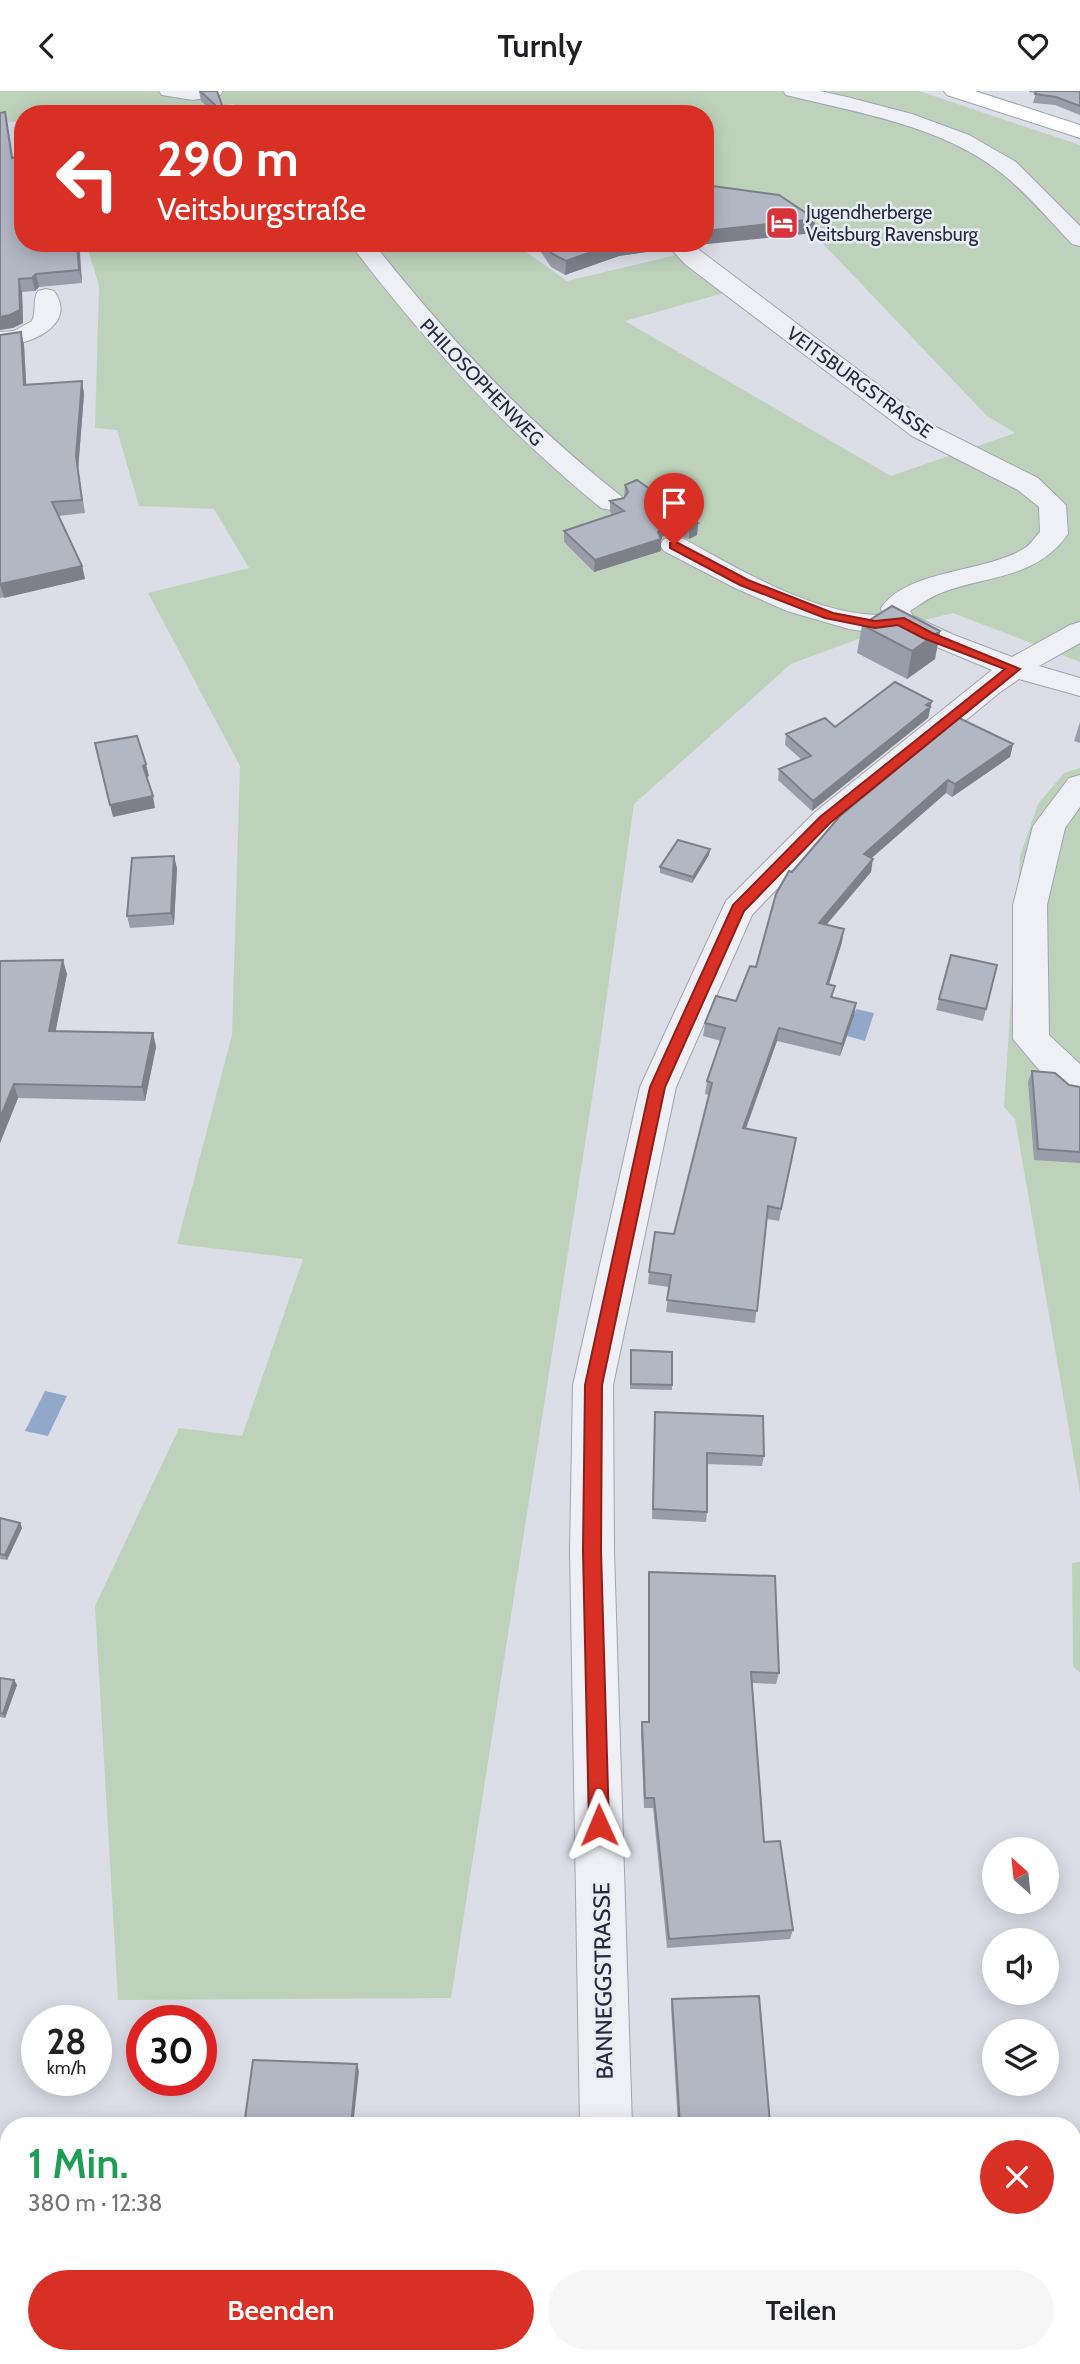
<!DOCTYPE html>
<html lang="de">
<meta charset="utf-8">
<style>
:root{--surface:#fff;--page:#f6f6f6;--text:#202124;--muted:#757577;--accent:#d93025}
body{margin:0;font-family:Cabin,sans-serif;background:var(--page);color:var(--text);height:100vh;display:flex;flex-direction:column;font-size:26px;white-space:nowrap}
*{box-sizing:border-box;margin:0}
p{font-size:23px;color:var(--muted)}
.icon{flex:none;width:38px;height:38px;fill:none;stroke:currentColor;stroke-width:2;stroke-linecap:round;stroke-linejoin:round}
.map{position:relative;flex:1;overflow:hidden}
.drawer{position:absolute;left:0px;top:2026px;width:1082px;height:247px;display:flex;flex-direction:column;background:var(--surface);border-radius:28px 28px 0 0;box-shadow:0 4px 18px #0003}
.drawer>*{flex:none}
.hud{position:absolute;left:14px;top:14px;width:700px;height:147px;border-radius:28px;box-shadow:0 4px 18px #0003;background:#d93025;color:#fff;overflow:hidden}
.needle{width:46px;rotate:333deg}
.fabs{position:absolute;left:982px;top:1746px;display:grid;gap:14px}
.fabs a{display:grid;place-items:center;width:77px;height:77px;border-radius:50%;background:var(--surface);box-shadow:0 4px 18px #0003;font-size:35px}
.speed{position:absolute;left:21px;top:1914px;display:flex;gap:14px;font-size:35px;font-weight:700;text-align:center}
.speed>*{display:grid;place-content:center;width:91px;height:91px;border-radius:50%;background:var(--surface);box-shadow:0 4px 18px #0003;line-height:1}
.speed small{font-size:18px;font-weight:400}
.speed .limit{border:10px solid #d22;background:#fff;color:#111}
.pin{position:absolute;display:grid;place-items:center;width:60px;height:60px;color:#fff;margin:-72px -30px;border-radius:50% 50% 50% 0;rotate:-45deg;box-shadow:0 0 7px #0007}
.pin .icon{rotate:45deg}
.me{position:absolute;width:77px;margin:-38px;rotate:359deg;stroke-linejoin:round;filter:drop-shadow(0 0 5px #0008)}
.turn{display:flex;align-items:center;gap:24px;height:147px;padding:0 28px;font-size:32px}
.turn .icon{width:91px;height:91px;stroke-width:2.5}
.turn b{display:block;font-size:49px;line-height:60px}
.round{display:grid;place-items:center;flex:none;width:74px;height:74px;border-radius:37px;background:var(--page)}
.overview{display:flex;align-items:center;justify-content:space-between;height:119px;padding:0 28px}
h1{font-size:42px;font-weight:600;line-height:52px;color:#1e9e55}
.cta{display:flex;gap:14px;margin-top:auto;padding:14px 28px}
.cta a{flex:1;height:80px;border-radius:42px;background:var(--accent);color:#fff;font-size:28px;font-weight:600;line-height:80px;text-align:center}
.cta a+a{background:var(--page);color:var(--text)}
header{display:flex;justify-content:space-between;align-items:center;height:91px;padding:0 28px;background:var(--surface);font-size:32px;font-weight:600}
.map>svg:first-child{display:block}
</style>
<header><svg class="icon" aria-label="back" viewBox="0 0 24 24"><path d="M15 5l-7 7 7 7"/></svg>Turnly<svg class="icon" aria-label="heart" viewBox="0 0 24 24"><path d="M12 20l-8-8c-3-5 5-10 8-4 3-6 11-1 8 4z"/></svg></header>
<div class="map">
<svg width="1080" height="2273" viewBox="0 0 1080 2273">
<rect width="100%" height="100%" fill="#dbdee7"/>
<path fill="#bed2bb" d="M0 0H919L1080 54V571L953 522 877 541 791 573 634 713 595 989 451 1907 118 1909 95 1515 179 1337 242 1345 303 1168 177 1153 232 944 240 675 148 502 249 477 214 418 139 415 117 339 95 337 99 195 86 152H524L522 158 567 190 676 164 724 202 625 230 891 385 1015 342 987 325 828 158 783 116 705 105V23H240L233 13 174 23H23L22 48 19 30 0 32Z
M1080 677V1402L1015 1028 1004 1016 1020 765 1038 713 1064 682Z
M1080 1471V1582L1073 1575 1072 1472Z"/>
<path fill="#92a8cb" d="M856 918 874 922 865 950 847 945Z
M45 1300 67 1305 48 1345 25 1340Z"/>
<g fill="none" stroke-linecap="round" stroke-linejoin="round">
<defs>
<path id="minor" d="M159 0H223L220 4 193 9 162 4Z
M783 0H820L847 6 912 23 969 44 1016 71 1080 135V155L1072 153C1049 129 1027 102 1000 81 940 34 858 22 786 4Z
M665 152H690L930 333 1038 387 1066 414 1068 443C1036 489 985 484 938 503 929 507 919 514 910 520L913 525 954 544 1012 566 1070 534 1080 531V552L1039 575 1080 587V605L1019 588 999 602 836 736 752 824 676 996 613 1294 614 1460 632 2035H580L570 1460 573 1294 640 996 726 810 814 722 992 579 896 539 876 542 849 538 787 520 735 497 664 460 660 454 664 448 674 446 684 448C740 479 815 524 880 524H883L881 517C907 478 986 482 1025 457 1030 454 1035 446 1040 441L1039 416 1018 399 912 345 686 174Z
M358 153H374C448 247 527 331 621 405L625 411 621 417 611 419 601 417C509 342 430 257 358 163L354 158Z
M46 198 54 200C79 235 27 255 0 255V241L14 240 32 230C37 220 32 208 38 200Z
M1080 684V716L1065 737 1047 814 1049 944 1080 973V1006L1067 1003 1040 980 1013 948V814L1033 735 1069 687Z
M14 2264H70L68 2273H12Z
M587 2264H643V2273H587Z"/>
<path id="major" d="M944 0H975L1080 34V47L947 4Z"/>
</defs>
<use href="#minor" stroke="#a0a5b1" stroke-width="2"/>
<use href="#major" stroke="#99a1b4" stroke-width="2"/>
<use href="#minor" fill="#eef0f5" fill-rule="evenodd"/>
<use href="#major" fill="#fff" fill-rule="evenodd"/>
</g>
<path fill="#999da9" d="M199 0 225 23H215L201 10Z
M1029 0H1080V24L1055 14 1033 12 1036 2 1029 1Z
M7 34 12 67 16 66 19 79 23 152H78L82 192 39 196 35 200 22 201 23 232 13 237Z
M535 152H668L667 158 619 165 565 184 551 176Z
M21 241 24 254 26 293 82 290 84 303 78 379 85 422 58 425 82 475 85 488 0 507V244Z
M625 394 698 432 697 444 689 448 675 443 663 445 661 448V460L594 481 564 451V440L613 424 610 421V410L624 407Z
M862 534 940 540 935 568 907 588 857 562Z
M932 610 928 627 812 720 778 689 779 678 802 669 785 654 786 643 835 636Z
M1080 631V652L1074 650Z
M1013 653 1010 666 952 706 946 702 872 767 871 781 826 833 844 838 842 851 829 893 833 906 856 912 854 925 840 965 777 950 746 1038 794 1059 779 1130 767 1128 755 1232 666 1221 669 1196 648 1193 649 1181 674 1143 709 1004 705 1003 707 990 721 950 703 945 705 932 736 910 756 876 792 781 840 725Z
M709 764 692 792 660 782V776Z
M177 777 174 834 130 837 127 825Z
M951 864 997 874 983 930 936 919Z
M0 870 67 883 55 940 153 942 156 956 145 1010 18 1007 0 1052Z
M1032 980 1069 994 1080 996V1072L1034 1069 1028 991Z
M631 1259 672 1294V1299L630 1298Z
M655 1321 764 1365 762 1375 707 1373V1421L706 1431 652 1428Z
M0 1427 20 1432 22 1437 7 1469 0 1468Z
M649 1481 779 1582 776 1593 752 1592 764 1751 793 1839 790 1848 667 1857 653 1717H644L641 1642 642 1631H648V1493Z
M0 1587 14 1589 17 1594 5 1627 0 1626Z
M672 1908 770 2032 769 2035H678L671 1915Z
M0 2138 3 2173 9 2174V2211L0 2209Z"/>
<path fill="#7d8089" d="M16 66 19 79 20 118 18 106Z
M815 128 814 142 698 154V152H705V140Z
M78 152 80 162 82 192 79 179Z
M616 152H668L667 158 619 165 565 184 566 170Z
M36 183 39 196 35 200 32 187Z
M19 188 22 201 23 232 13 237 0 239V226Z
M21 241 24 254 27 307 24 294Z
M82 290 84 303 78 379 85 422 76 365Z
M675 432V443L663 445 661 448V460L594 481 595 469 658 441 664 434Z
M698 432 697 444 689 448V436Z
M82 475 85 488 4 507 0 493Z
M940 540 935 568 907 588 912 560Z
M932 610 928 627 812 720 813 710Z
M1013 653 1010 666 952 706 955 693Z
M146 673 149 685 145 687 143 675Z
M948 689 946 702 861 776 864 763Z
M153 705 155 717 113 726 110 714Z
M710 758 709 764 692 792 693 786Z
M174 765 177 777 174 834 171 822Z
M873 768 871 781 817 845 819 832Z
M844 838 842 851 825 906 827 893Z
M63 869 67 883 53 954 49 940Z
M856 912 854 925 840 965 842 953Z
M779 937 777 950 741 1050 743 1037Z
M153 942 156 956 145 1010 142 996Z
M14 993 18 1007 0 1052V1027Z
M20 1432 22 1437 7 1469 5 1464Z
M14 1589 17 1594 5 1627 3 1623Z
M357 1973 359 1980 353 2035H351Z
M6 2139 9 2141V2154L2 2177 0 2176V2159Z"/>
<path fill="#b2b7c4" stroke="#7d8089" stroke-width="2" d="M200 0H217L225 23Z
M1036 0H1080V15L1056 6 1035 3Z
M5 21 12 67 16 66 18 106 23 105V152H77L79 179 36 183 32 187 19 188 20 219 10 224 0 226V22Z
M705 94 779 104 815 128 705 140Z
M545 152H616L566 170 551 162Z
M21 241 24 294 82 290 76 365 82 409 52 411 82 475 0 493V244Z
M637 389 698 432 689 436 675 432 664 434 658 441 661 448 595 469 564 440 624 420 610 410 624 407 628 401 625 394Z
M892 515 940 540 912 560 862 534Z
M895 591 932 610 926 614 930 616 813 710 779 678 811 665 786 643 825 627 835 636Z
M959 627 1013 653 955 693 948 689 864 763 873 768 819 832 844 838 827 893 835 895 831 906 856 912 842 953 779 937 743 1037 796 1047 781 1118 768 1115 757 1220 667 1209 671 1184 649 1181 655 1141 674 1143 712 992 707 990 725 937 705 932 716 905 736 910 750 875 756 876 776 803 789 780 792 781 840 725Z
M137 645 146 673 143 675 153 705 110 714 95 652Z
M678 749 710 758 693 786 660 776Z
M174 765 171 822 127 825 132 767Z
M951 864 997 874 986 918 939 908Z
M63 869 49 940 153 942 142 996 14 993 0 1027V870Z
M1032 980 1055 982 1069 994 1080 996V1061L1038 1058Z
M631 1259 672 1261V1294L631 1293Z
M655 1321 763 1325 764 1365 707 1362V1421L653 1418Z
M0 1427 20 1432 5 1464 0 1463Z
M649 1481 775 1485 779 1582 751 1581 764 1751 780 1750 793 1839 669 1848 654 1707H645L642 1631H649Z
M0 1587 14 1589 3 1623 0 1622Z
M759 1905 770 2032 680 2034 672 1908Z
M253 1969 357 1973 351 2035H244Z
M0 2138 6 2139 0 2159Z
M0 2173 9 2174V2207L0 2206Z"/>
<path fill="#d93025" stroke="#8d1f18" stroke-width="2" d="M670 452H678L748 489 833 522 875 530 904 527 932 542 1020 578 830 732 744 820 665 996 602 1294 601 1460 609 1734 606 1741 599 1744 592 1741 589 1734 583 1460 585 1294 650 996 733 814 820 726 1005 578 923 547 898 534 875 537 825 527 740 494 670 457Z"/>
<defs>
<symbol id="hotel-square" viewBox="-11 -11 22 22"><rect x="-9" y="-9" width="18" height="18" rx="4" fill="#d9323a" stroke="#eaedf5"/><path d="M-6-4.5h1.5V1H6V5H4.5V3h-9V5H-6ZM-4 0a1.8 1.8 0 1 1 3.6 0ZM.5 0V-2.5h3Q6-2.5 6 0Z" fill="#fff"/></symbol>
</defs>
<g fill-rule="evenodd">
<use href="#hotel-square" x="763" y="113" width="38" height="38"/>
</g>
<g text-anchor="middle" stroke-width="5" stroke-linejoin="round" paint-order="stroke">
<g font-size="19" fill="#242b3e" stroke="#eaedf5" text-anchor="start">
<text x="806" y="128">Jugendherberge<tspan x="806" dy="22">Veitsburg Ravensburg</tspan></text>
</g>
<g font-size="19" fill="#242b3e" stroke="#eaedf5">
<text transform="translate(482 291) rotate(46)" y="7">PHILOSOPHENWEG</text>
<text transform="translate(860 291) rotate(36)" y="7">VEITSBURGSTRASSE</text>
</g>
<g font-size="23" fill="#242b3e" stroke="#eaedf5">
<text transform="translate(603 1890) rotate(-91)" y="8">BANNEGGSTRASSE</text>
</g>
</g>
</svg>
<div class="fabs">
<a><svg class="needle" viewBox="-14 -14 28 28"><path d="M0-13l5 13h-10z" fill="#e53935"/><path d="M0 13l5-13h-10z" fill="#757577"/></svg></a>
<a><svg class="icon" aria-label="sound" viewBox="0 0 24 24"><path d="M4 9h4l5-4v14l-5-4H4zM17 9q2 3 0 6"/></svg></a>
<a><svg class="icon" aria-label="layers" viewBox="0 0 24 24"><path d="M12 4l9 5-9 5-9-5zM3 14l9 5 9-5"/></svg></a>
</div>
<div class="speed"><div>28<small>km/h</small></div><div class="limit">30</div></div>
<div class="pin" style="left:674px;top:454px;background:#d93025"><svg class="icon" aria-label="arrive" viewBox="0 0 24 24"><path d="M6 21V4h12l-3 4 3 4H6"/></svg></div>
<svg class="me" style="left:599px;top:1734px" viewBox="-20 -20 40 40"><path d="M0-17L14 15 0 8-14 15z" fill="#d93025" stroke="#fff" stroke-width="4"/></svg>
<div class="hud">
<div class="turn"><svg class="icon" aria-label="left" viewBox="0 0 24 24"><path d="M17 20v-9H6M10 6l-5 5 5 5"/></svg><div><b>290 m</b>Veitsburgstraße</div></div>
</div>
<section class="drawer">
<div class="overview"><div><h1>1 Min.</h1><p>380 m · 12:38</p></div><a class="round" style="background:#d93025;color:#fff"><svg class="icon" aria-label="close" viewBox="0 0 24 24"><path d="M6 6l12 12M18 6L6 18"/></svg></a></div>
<div class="cta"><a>Beenden</a><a>Teilen</a></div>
</section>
</div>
